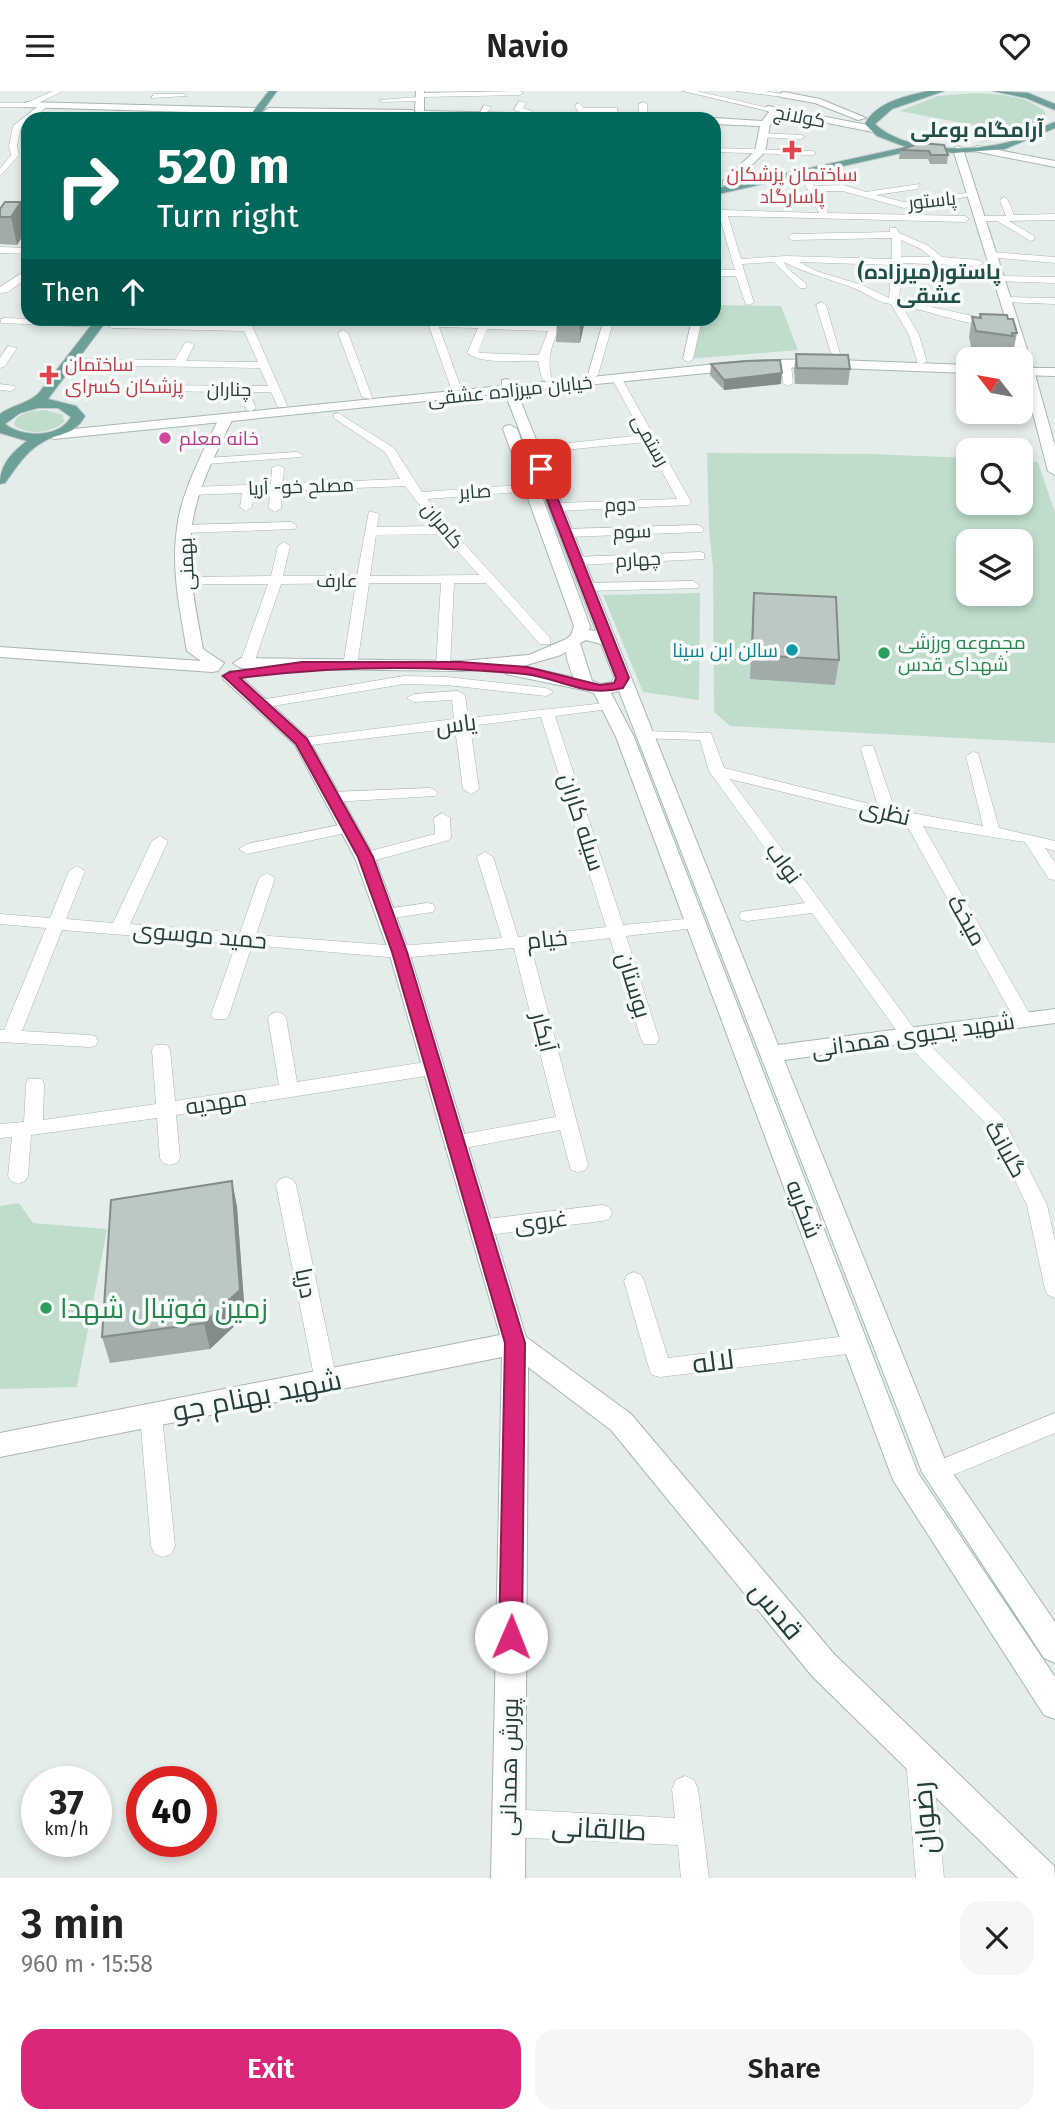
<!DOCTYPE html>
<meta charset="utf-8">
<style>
:root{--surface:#fff;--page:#f6f6f6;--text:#222;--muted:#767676;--accent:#db2777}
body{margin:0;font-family:"Fira Sans",Cairo,sans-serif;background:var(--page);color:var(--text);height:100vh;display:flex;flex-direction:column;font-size:26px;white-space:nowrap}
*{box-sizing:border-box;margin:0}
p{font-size:23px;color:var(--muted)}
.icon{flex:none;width:38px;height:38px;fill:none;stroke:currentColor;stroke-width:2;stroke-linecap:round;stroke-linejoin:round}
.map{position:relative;height:1787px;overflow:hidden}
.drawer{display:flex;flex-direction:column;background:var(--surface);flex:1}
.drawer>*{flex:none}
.top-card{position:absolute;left:21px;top:21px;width:700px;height:214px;border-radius:21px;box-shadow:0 4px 10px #0003;background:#00695c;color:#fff;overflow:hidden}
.needle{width:46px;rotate:301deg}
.fabs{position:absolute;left:956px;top:256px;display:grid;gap:14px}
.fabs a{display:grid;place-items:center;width:77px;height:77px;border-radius:14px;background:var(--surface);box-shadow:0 4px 10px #0003;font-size:35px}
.speed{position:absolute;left:21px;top:1675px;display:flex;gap:14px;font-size:35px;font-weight:700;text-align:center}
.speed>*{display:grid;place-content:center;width:91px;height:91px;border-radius:50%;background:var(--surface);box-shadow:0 4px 10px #0003;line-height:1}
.speed small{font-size:18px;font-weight:400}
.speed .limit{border:10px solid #d22;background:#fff;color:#111}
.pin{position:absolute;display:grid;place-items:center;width:60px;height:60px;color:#fff;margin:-30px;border-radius:14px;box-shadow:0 4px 10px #0006}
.me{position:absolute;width:77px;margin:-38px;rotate:1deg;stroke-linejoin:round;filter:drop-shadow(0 0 5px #0008)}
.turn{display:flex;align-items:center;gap:24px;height:147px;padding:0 21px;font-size:32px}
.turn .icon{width:91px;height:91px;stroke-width:2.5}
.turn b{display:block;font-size:49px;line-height:60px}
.then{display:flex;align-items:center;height:66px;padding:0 21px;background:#0003;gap:14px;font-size:26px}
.round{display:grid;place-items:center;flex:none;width:74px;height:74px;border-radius:21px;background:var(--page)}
.headline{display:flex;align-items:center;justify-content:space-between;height:119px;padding:0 21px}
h1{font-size:42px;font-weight:600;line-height:52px}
.button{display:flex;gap:14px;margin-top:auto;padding:14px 21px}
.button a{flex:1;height:80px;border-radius:21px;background:var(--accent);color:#fff;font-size:28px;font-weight:600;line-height:80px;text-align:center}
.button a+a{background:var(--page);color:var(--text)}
header{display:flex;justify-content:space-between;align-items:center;height:91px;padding:0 21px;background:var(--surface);font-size:32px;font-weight:600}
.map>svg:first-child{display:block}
</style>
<header><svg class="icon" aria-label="menu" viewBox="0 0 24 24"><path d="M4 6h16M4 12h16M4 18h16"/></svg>Navio<svg class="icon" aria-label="heart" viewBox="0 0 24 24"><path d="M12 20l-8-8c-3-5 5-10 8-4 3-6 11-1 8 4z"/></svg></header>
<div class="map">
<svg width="1055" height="1787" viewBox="0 0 1055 1787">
<rect width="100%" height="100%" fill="#e5edeb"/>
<path fill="#c0ddcb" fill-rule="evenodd" d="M976 2C999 3 1028 5 1045 21L1046 27 1017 42 979 52 1003 40 900 20 938 5Z
M714 214 781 215 798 259 688 268 699 228H714Z
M45 319 63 324 64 331C51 342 28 345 14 334 16 321 33 320 45 319Z
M707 362 872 363 968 367V411H1020V370L1038 371 1055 422V652L730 635 714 621 713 476 709 439ZM968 450H1020V502H968Z
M700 502 699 609 643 601 603 504Z
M19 1112 33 1132 107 1138 77 1296 0 1298V1115Z"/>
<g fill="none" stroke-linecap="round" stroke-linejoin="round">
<defs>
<path id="minor" d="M53 0H63L30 16H0V12H26Z
M520 0 523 2 519 4 422 6 424 8 420 10 383 11 379 9 419 6 416 4 420 2Z
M683 0H697L772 18 768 20Z
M737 0H765L788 4 784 6Z
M154 3H183L187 5 151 7Z
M519 10 526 12 523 17 532 20 529 27H523L524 22 514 19Z
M643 11 647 13V28H639V13Z
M579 12 584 17H617V27L610 28V21H578L575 14Z
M41 13 48 15 21 36 17 55 19 64 0 85V78L11 64 9 55 13 35Z
M484 14 491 16 483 26 479 24Z
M204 17 211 19 207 28H199Z
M762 42 801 44 805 46 801 48 759 46Z
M714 57 812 60 816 62 812 64 714 61Z
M794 82 810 87 814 95 843 94 866 101 920 93 917 98 876 104 904 111 972 101 976 104 904 117 843 100H817L828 122 965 125 969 128 965 131 728 125 741 168 786 165 892 168V147L792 149 788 146 792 143 890 141V137H896L899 142 927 154 942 166 978 169 983 172 978 175 902 172 899 209 996 230V234C973 237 928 219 902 215L919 244 927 271 918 273 909 244 891 213C877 211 869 204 856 198 832 188 809 184 784 171L787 177 806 193V197H800L774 171 742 173 754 212 746 214 736 185H714V179H735L719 124 714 122V116L724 119 819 122 804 91 794 86ZM901 149 921 158 931 166H901ZM799 171 892 174 889 207 862 194 816 180Z
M1004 106 1008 109 1014 124 1055 123V129L1009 130 1034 145V149L1031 150 997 130H976V126L979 125H1006L1000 109Z
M0 156 28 157V163L0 162Z
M991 161 1055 166V172L988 166V162Z
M28 178V186L8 201 0 202V196Z
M999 185 1055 186V192L996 190V186Z
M1005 206 1055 207V213L1002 211 1000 209Z
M821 211 826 214 842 270 833 268 816 214Z
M5 227 98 230 103 233 98 236 1 232V228Z
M239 228H249L287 314 286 316H278L271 301H248L256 317 251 320 247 319 237 301 141 300 136 297 141 294 268 295 260 277 84 274 79 271 84 268 175 269 185 252 189 251 194 254 186 270 258 271 244 240 112 237 107 234 112 231 242 234Z
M554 228H564C554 248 545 265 552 288L547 291 542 288 538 270C517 269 484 274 467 262L478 237 439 236 461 297 456 300 451 297 429 235 414 232 419 229H433L551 234ZM487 238 548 240 539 264 481 262 478 261Z
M604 228H614L598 284 593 287 588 284Z
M692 228H702L693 268 688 271 683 268Z
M343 239 348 242 372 306 371 308 362 306 338 242Z
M8 255 17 257 4 276 0 277V267Z
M786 270 791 273 793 292 788 295 783 292 781 273Z
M613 286 622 288 691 411 689 414 556 420 550 416 556 412 677 408 646 351 533 362 527 359 533 356 643 344 612 288Z
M0 293 15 295 16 297 11 300 0 299Z
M338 322 394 357 422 401 536 393V399L532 400 427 408 449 436 550 547V553H540L486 492H454L450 576 443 580 438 579 436 576 441 492H369L357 575 350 579 343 575 356 492 281 493 254 572 247 576 242 575 240 572 268 493H185L179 489 180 486 271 485 278 455 284 451 290 455 283 485H357L369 420 379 423 377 436 436 435 405 395 282 400 281 417 275 421 269 417 270 400 254 401 252 416 246 420 240 416 242 402 194 404 188 400 194 396 271 393 272 377 278 374 284 377 283 393 400 388 385 361 334 327V323ZM442 443 479 484 370 485 376 444Z
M257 345 261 346V350L215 354 209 351 215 348Z
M297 361 303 364 301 366 207 373 201 370 207 367Z
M291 431 297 435 295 438 184 442 178 438 184 434Z
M698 434 704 438 702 441 566 446 560 442 566 438Z
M700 461 704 462V468L577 474 571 470 577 466Z
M693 490 699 494 698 497 587 500 581 496 587 492Z
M404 585 447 586 546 597 553 601 546 605 447 594 404 593 261 617 254 613 261 609Z
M458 600 465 604 468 627 614 611 616 614 609 618 555 625 623 834 695 827 703 832 695 837 626 845 659 948 656 953H644L641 948 610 847 531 856 588 1074 585 1079 578 1081 571 1079 560 1039 454 1059 447 1057 444 1052 447 1047 454 1045 556 1026 514 857 399 867 252 854 229 924 226 928H214L211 924 236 853 62 839 22 940 89 944 95 945 98 950 95 955 89 956 0 951V939H4L46 837 0 833V823L50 827 69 780 77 775 85 780 66 828 113 832 152 750 160 745 168 750 130 833 240 842 259 787 267 782 275 787 256 844 399 855 502 847 477 766 485 761 493 766 518 846 606 836 541 626 470 635 479 698 471 703 463 698 455 637 302 655 295 651 302 647 454 628 452 609 414 611 407 607 414 603Z
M644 640 711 642 724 677 878 715 861 658 863 655H873L895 719 983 735 966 665 973 661 978 662 999 737 1055 750V760L1045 757 1055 772V789L1049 788 1025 751 923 735 1033 929 1030 933H1018L1015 929 905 731 730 688 916 940 1003 1027 1047 1114 1055 1150V1207L1048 1204 1045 1198 1027 1114 989 1036 904 950 812 822 747 830 741 829 739 825 741 821 747 820 805 812 709 680 700 649 639 647 637 644Z
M430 697 435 699 438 702 435 705 333 711 325 706 333 701Z
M442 722 450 727 451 746 449 749 365 772 357 767 359 763 435 743 434 727Z
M349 732 357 737 355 740 247 763 239 758 247 753Z
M427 812 433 813 435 817 433 821 386 828 378 823 386 818Z
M277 921 283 923 286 927 297 991 432 970 439 972 441 977 439 982 432 984 176 1024 180 1067 177 1072 170 1074 163 1072 160 1067 157 1027 31 1044 28 1085 25 1090 18 1093 11 1090 8 1085 12 1046 0 1047V1033L24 1031 26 993 28 988H42L44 993 43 1029 156 1013 152 959 155 954H167L170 959 175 1010 279 994 268 927 271 923Z
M286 1086 293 1089 296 1094 337 1290 334 1297 326 1299 318 1297 315 1290 276 1094 279 1089Z
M602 1114 609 1116 612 1122 609 1128 602 1130 479 1145 472 1143 469 1137 472 1131 479 1129Z
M634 1181 641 1184 644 1190 668 1267 855 1244 863 1247 866 1253 863 1259 855 1262 660 1286 652 1284 649 1277 624 1190 627 1184Z
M151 1315 159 1318 162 1325 175 1455 171 1463 163 1466 155 1463 151 1455 140 1325 143 1318Z
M1055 1322V1342L936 1391 928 1388 924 1381 928 1374Z
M919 1655 928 1659 932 1668 944 1787H916L906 1668 910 1659Z
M685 1685 694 1689 698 1698 709 1787H681L678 1754 508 1746 498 1742 494 1732 498 1722 508 1718 675 1727 672 1698 676 1689Z"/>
<path id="tertiary" d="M416 0H424V20L641 25 646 28 425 26 415 20Z
M784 1 820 8 866 27 858 29 815 12 781 6V2Z
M27 11 257 17 262 20 257 23 24 16 23 14Z
M768 15 873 35 878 38 873 41 777 22 770 33 765 61 731 94H723V90L755 60 760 35 714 33V28H711L714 27 762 30 769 21 764 18Z
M269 17 412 19 417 22 412 25 266 22 264 20Z
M977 55 1055 70V76L974 60 972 58Z
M1028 276 1034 280 1055 355V384L1048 380 1022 280Z
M226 323 233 327C218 358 201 389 194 423 184 468 195 513 203 558L224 572 218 580 212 581 0 566V556L201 570 187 560C180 520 171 478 177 437 182 398 203 362 219 327Z
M571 546 579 551 561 564 523 575 594 591 596 595 594 599 588 600 506 583 504 579 506 576 461 580 241 577 233 572 241 567 461 570 529 564Z
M230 580 236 581 308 647 375 767 409 861 526 1246 631 1323 834 1563 1054 1775 1055 1787H1018L812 1585 611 1339 528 1276 525 1787H491L502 1266 0 1366V1342L500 1244 389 861 355 767 295 654 224 589 222 585Z"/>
<path id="secondary" d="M958 55 963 58 1033 277H1055V285L1020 284V268H1018L953 58Z
M811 268 968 274V282L811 276 746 278 517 301 778 954 1055 918V932L784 969 947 1374 1055 1531V1572L1044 1567 922 1381 619 600 611 602 634 646 918 1382 1055 1586V1628L1044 1624 893 1389 616 646 594 602C570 596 569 572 563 551L571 544 574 535 503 338 505 335 510 334 517 338 590 535 589 539 596 540 505 302 54 348 47 344 54 340 502 295V289L507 288 514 294 746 270ZM586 549 601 553 614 586 612 591 601 593 592 590 580 552Z"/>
<path id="primary" d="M269 0H277L257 28H247Z
M928 0H944L892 18 875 33C905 61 966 61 1005 52 1023 48 1038 37 1055 31V37L1005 58 954 62 919 58 714 104V98L906 56 877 45 865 33C876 11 906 5 928 0Z
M993 0 1028 2 1055 13V19L1026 7Z
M0 117 28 120V126L0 123Z
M96 228H108L48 308 76 315 85 325C74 345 60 341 43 351 26 360 16 377 5 392L0 393C0 374 12 361 27 350L0 342V323C12 314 27 313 38 303ZM38 317H58L71 326C59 347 23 347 5 333L20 322Z"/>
</defs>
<use href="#minor" stroke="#a8b5b3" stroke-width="1"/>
<use href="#tertiary" stroke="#a8b5b3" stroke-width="2"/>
<use href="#secondary" stroke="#a4b8b4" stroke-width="2"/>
<use href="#primary" stroke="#c2c9c8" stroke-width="2"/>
<use href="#minor" fill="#fff" fill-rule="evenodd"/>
<use href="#tertiary" fill="#fff" fill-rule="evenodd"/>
<use href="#secondary" fill="#fff" fill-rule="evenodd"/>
<use href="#primary" fill="#6da099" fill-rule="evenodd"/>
</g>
<path fill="#a1aca9" d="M920 52 948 64 947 73H930L928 68H899L900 59Z
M0 118 27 138 17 154 0 153Z
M980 223 1008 228 1017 242 1013 262H1010L1009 265 972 260 969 246 972 226 979 227Z
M557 228H585L584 234 580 252 556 251Z
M796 263 850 278 848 294 795 293 794 279Z
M711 273 781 293 724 299 710 284Z
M754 502 839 569 835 594 750 588 752 525Z
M232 1090 237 1116 245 1225 210 1258 110 1272 102 1246Z"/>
<path fill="#838c89" d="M21 111 27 138 17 154 11 126Z
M580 228H585L584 234 580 252Z
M782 282 781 293 724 299V289Z
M232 1090 237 1116 245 1225 210 1258 204 1232Z"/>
<path fill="#bbc8c4" stroke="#838c89" stroke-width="2" d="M920 52 944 54 948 64H931L929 60 900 59Z
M5 111H21L11 126H0V118Z
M980 223 1007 224 1008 228H1013L1017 242H1012L1013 245 976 240 972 226 981 227Z
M796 263 848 264 850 278 797 277Z
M780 269 782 282 724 289 711 273 747 270Z
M754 502 836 506 839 569 752 564Z
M232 1090 240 1199 204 1232 102 1246 111 1109Z"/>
<path fill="#db2777" stroke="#8e194d" stroke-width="2" d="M541 374 546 378 629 587 623 597C583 607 562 587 524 583 430 574 333 575 240 587L307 648 373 766 407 861 525 1252 522 1546 519 1553 511 1557 503 1553 499 1546 505 1252 392 861 358 766 296 653 223 585 230 581 302 571H461L527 576 600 594 614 592 616 587 535 378Z"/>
<g fill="#e0444e" stroke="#f6faf8" stroke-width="2.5">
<path d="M788.5 48.5h7v7h7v7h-7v7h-7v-7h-7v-7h7z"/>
<path d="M45.5 273.5h7v7h7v7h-7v7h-7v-7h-7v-7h7z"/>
</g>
<circle fill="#d1479c" stroke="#f6faf8" stroke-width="2.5" cx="165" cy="347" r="7"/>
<circle fill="#0f9aa8" stroke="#f6faf8" stroke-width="2.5" cx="792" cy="559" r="7"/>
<g fill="#2e9e5b" stroke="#f6faf8" stroke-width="2.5">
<circle cx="884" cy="562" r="7"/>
<circle cx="46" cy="1217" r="7"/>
</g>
<g text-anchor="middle" stroke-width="7" stroke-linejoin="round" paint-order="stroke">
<g font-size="19" fill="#253e3b" stroke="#f6faf8">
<text transform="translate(800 25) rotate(11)" y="7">کولانج</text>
<text transform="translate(932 109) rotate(-6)" y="7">پاستور</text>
<text x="229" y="305">چناران</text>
<text transform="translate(510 299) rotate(-6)" y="7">خیابان میرزاده عشقی</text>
<text transform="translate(651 349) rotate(61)" y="7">رستمی</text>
<text transform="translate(301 395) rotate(-2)" y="7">مصلح خو- آریا</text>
<text transform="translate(475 400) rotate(-4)" y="7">صابر</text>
<text transform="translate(620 413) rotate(-2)" y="7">دوم</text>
<text transform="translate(443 434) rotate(50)" y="7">کامران</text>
<text transform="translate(632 440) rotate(-2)" y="7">سوم</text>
<text transform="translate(638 468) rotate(-3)" y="7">چهارم</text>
<text transform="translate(186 473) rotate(-93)" y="7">بهمنی</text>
<text x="337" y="496">عارف</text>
</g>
<g font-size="19" fill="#be3a42" stroke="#f6faf8">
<text x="792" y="90">ساختمان پزشکان<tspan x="792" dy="22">پاسارگاد</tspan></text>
<text x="65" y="280" text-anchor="start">ساختمان<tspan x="65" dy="22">پزشکان کسرای</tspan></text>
</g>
<g font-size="19" fill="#b23c85" stroke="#f6faf8" text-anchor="start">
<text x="179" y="354">خانه معلم</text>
</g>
<g font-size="19" fill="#27864d" stroke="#f6faf8" text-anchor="start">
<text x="898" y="558">مجموعه ورزشی<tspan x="898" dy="22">شهدای قدس</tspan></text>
</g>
<g font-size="19" fill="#0d838f" stroke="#f6faf8" text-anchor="end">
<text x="778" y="566">سالن ابن سینا</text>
</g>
<g font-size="21" font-weight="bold" fill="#224f4a" stroke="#f6faf8">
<text x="977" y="46">آرامگاه بوعلی</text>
<text x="929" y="188">(پاستور(میرزاده<tspan x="929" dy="24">عشقی</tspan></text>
</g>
<g font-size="23" fill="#253e3b" stroke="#f6faf8">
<text transform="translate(456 633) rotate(-7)" y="8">یاس</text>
<text transform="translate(885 721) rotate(13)" y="8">نظری</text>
<text transform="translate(582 731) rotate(72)" y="8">سیله کاران</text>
<text transform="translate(784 772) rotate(54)" y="8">نواب</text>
<text transform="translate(967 829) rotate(61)" y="8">میخک</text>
<text transform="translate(200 844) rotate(5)" y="8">حمید موسوی</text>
<text transform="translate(547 848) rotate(-6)" y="8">خیام</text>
<text transform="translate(634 894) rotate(73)" y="8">بوستان</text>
<text transform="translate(544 941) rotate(76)" y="8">آبکار</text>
<text transform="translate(913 944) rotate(-8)" y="8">شهید یحیوی همدانی</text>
<text transform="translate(216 1011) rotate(-9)" y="8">مهدیه</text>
<text transform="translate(1006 1058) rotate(61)" y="8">گلبانگ</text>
<text transform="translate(804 1118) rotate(69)" y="8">شکریه</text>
<text transform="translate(541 1130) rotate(-7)" y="8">غروی</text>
<text transform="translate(306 1192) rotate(79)" y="8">دریا</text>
<text transform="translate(509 1676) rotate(-89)" y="8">پورش همدانی</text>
</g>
<g font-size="28" fill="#27864d" stroke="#f6faf8" text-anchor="start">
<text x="60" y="1227">زمین فوتبال شهدا</text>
</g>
<g font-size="28" fill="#253e3b" stroke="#f6faf8">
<text transform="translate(713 1270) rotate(-7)" y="10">لاله</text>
<text transform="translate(257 1304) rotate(-11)" y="10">شهید بهنام جو</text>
<text transform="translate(777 1519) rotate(50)" y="10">قدس</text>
<text transform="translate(924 1727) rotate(-95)" y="10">رضوان</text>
<text transform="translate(599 1737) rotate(3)" y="10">طالقانی</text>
</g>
</g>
</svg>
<div class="fabs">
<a><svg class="needle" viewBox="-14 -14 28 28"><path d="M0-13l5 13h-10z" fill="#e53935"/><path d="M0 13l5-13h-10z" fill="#767676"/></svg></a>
<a><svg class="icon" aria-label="search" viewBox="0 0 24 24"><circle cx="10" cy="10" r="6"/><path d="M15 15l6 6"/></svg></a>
<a><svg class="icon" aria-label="layers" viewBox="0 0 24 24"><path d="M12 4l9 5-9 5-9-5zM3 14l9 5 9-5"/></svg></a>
</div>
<div class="speed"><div>37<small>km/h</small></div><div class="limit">40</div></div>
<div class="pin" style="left:541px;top:378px;background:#d93025"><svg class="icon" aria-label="arrive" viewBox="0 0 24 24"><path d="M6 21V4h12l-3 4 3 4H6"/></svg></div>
<svg class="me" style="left:511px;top:1546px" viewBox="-20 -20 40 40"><circle r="19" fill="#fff"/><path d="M0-13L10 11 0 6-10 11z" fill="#db2777"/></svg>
<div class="top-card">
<div class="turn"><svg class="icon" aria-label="right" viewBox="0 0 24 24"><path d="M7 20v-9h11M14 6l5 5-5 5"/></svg><div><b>520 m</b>Turn right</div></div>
<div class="then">Then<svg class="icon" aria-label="ahead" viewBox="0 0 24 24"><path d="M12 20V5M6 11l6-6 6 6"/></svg></div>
</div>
</div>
<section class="drawer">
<div class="headline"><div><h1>3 min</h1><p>960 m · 15:58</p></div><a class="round"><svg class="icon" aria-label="close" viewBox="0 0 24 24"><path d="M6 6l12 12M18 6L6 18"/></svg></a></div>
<div class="button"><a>Exit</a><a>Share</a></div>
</section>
